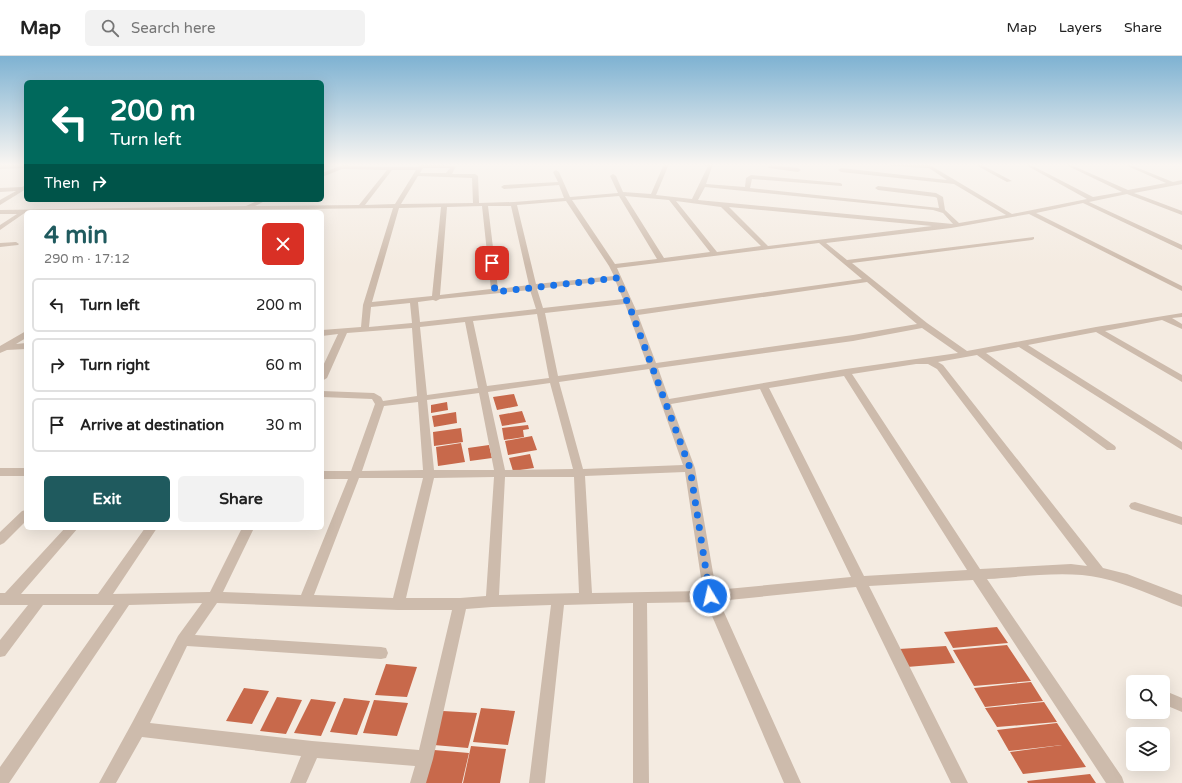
<!DOCTYPE html>
<meta charset="utf-8">
<style>
:root{--surface:#fff;--page:#f2f2f2;--text:#222;--muted:#767676;--line:#e0e0e0;--accent:#1f5a5e}
body{margin:0;font-family:"Varela Round",sans-serif;background:var(--page);color:var(--text);height:100vh;display:flex;flex-direction:column;font-size:15px;white-space:nowrap}
*{box-sizing:border-box;margin:0}
p{font-size:13px;color:var(--muted)}
.icon{flex:none;width:22px;height:22px;fill:none;stroke:currentColor;stroke-width:2;stroke-linecap:round;stroke-linejoin:round}
.map{position:relative;flex:1;overflow:hidden}
.details{position:absolute;left:24px;top:154px;width:300px;height:320px;display:flex;flex-direction:column;background:var(--surface);border-radius:6px;box-shadow:0 4px 16px #0002}
.details>*{flex:none}
.banner{position:absolute;left:24px;top:24px;width:300px;height:122px;border-radius:6px;box-shadow:0 4px 16px #0002;background:#00695c;color:#fff;overflow:hidden}
.controls{position:absolute;left:1126px;top:619px;display:grid;gap:8px}
.controls a{display:grid;place-items:center;width:44px;height:44px;border-radius:6px;background:var(--surface);box-shadow:0 4px 16px #0002;font-size:20px}
.pin{position:absolute;display:grid;place-items:center;width:34px;height:34px;color:#fff;margin:-17px;border-radius:8px;box-shadow:0 2px 6px #0006}
.me{position:absolute;width:44px;margin:-22px;rotate:351deg;stroke-linejoin:round;filter:drop-shadow(0 0 3px #0008)}
.turn{display:flex;align-items:center;gap:14px;height:84px;padding:0 20px;font-size:18px}
.turn .icon{width:52px;height:52px;stroke-width:2.5}
.turn b{display:block;font-size:28px;line-height:34px}
.then{display:flex;align-items:center;height:38px;padding:0 20px;background:#0003;gap:8px;font-size:15px}
.round{display:grid;place-items:center;flex:none;width:42px;height:42px;border-radius:6px;background:var(--page)}
.head{display:flex;align-items:center;justify-content:space-between;height:68px;padding:0 20px}
h1{font-size:24px;font-weight:700;line-height:30px;color:var(--accent)}
.primary-button{display:flex;gap:8px;margin-top:auto;padding:8px 20px}
.primary-button a{flex:1;height:46px;border-radius:6px;background:var(--accent);color:#fff;font-size:16px;font-weight:700;line-height:46px;text-align:center}
.primary-button a+a{background:var(--page);color:var(--text)}
ul{padding:0;list-style:none}
li{display:flex;align-items:center;gap:12px;height:54px;margin:0 8px 6px;padding:0 12px;border:2px solid var(--line);border-radius:6px}
li div{flex:1}
li b{display:block;font-size:15px}
li em{font-style:normal}
header{display:flex;align-items:center;gap:24px;box-sizing:border-box;height:56px;padding:0 20px;background:var(--surface);border-bottom:1px solid var(--line)}
header strong{font-size:19px}
nav{display:flex;gap:22px;margin-inline-start:auto;font-size:14px}
.search{width:280px;height:36px;background:var(--page);display:flex;align-items:center;gap:10px;box-sizing:border-box;padding:0 14px;border-radius:6px;color:var(--muted);font-size:15px}
.map>svg:first-child{display:block}
</style>
<header>
<strong>Map</strong>
<div class="search"><svg class="icon" aria-label="search" viewBox="0 0 24 24"><circle cx="10" cy="10" r="6"/><path d="M15 15l6 6"/></svg>Search here</div>
<nav><a>Map</a><a>Layers</a><a>Share</a></nav>
</header>
<div class="map">
<svg width="1182" height="727" viewBox="0 0 1182 727">
<rect width="100%" height="100%" fill="#f4ebe1"/>
<path fill="#c8694b" d="M514 338 518 350 497 354 493 341Z
M447 346 448 354 431 357V349Z
M522 355 526 366 502 370 499 359Z
M456 356 457 367 434 371 432 360Z
M528 369 529 373 523 374 524 381 504 384 502 372Z
M461 372 463 386 434 390 433 376Z
M532 380 537 394 508 399 505 385Z
M461 387 465 406 438 410 436 391Z
M489 389 492 402 470 405 468 392Z
M530 398 534 412 513 415 509 402Z
M997 571 1008 587 953 592 944 576Z
M1007 589 1031 625 974 630 953 594Z
M946 590 955 607 907 611 899 593Z
M386 608 417 611 407 641 375 639Z
M1031 626 1043 645 985 651 974 632Z
M244 632 269 635 252 668 226 665Z
M277 641 302 644 286 678 260 675Z
M344 642 370 645 357 679 330 676Z
M311 643 336 646 321 680 294 677Z
M374 644 408 647 397 680 363 677Z
M1044 646 1057 666 997 671 985 652Z
M481 652 515 655 508 689 473 686Z
M443 655 477 657 468 692 434 689Z
M1057 667 1086 711 1023 718 1010 696 1062 689 1009 695 997 674Z
M471 690 506 693 500 727H463Z
M434 694 469 697 462 727H425Z
M1090 718 1096 727H1028L1027 725Z"/>
<g fill="none" stroke-linecap="round" stroke-linejoin="round">
<path fill="#cdbbac" fill-rule="evenodd" d="M26 108V112L0 113V109Z
M345 108H350L349 110 418 111 421 108 456 110 452 118H475L478 120 479 147 514 146 564 142 559 129 504 133 501 131 504 129 558 126 553 116 556 114 559 116 570 141 618 137 610 120 613 118 616 120 623 136 651 138 664 108H669L656 139 692 143 708 110 689 108H713L706 128 745 131 746 122 751 119 840 127 842 128V130L752 123 750 132 939 152 937 142 935 141 878 134 875 132 878 130 936 137 943 141 945 154 959 167 1006 159 954 128 841 116 838 114 841 112 947 124 929 112 891 110 888 108 923 109V108H928L1012 158 1087 143 1024 108H1029L1093 141 1122 136 1064 108H1069L1128 134 1166 127 1123 108H1128L1173 126 1182 124V128L1134 137 1182 155V159L1127 138 1089 146 1182 189V194L1083 147 1036 157 1182 230V235L1029 158 951 172 826 187 847 204 1034 181V183L1032 184 852 207 927 267 967 295 1096 271 1182 257V261L1172 262 1182 268V273L1162 264 1105 275 1182 319V326L1096 276 1028 289 1182 386V394L1019 291 986 297 1115 390 1116 392 1115 394H1107L977 299 938 306 943 309 1103 512 1127 518 1182 539V551C1155 541 1129 528 1101 522 1066 514 1023 521 987 523L1122 721 1124 727H1106L973 524 869 530 968 727H951L856 531 719 545 801 727H784L706 546 647 547 649 727H633V547L564 549 545 727H529L551 549 492 551 466 553 433 703 426 727H410L415 710 317 702 306 727H290L301 700 142 681 116 727H99L132 667 178 580 202 547 129 549 9 727H0V711L114 549H43L5 600 0 601V584L28 549H0V537H5L65 472H78L21 538H98L145 472H157L113 538 210 536 242 472H254L223 536 301 539 348 423H322V415H351L375 348 372 343 322 341V335L374 337 381 341 383 345 417 340 412 272 347 277 327 322 322 325V312L338 278 322 280V274L361 271 363 249 393 152 26 156 0 174V169L17 158H0V154L246 150 259 144H267L255 150 359 149 387 114 342 113 322 121V117ZM423 112H450L446 117H420ZM392 114H416L395 148 365 149ZM418 120 472 122 473 147 401 148ZM705 131 933 154 943 157 953 168 698 144ZM619 140 657 203 615 208 572 144ZM625 140 669 144 710 196 664 202ZM566 145 609 210 614 220 536 228 517 149ZM676 145 721 151 761 190 717 196ZM482 150 491 233 440 239 447 151ZM488 150H511L529 229 498 233ZM441 151 432 240 372 246 399 152ZM729 151 932 170 768 190ZM819 187 862 223 636 254 617 212ZM615 224 623 243 543 252 537 233ZM867 226 917 268 853 279 656 307 638 259ZM530 234 536 253 420 266 418 246 433 244 436 245 440 243ZM410 247 412 267 369 271 371 251ZM625 248 647 308 558 320 545 257ZM537 258 549 322 487 330 473 265ZM465 266 478 332 427 339 420 271ZM922 272 958 297 846 313 669 343 658 312 853 285ZM916 308H928L937 313 1087 510 1071 508 980 513 852 318ZM649 313 683 409 583 413 559 326ZM844 320 967 514 864 520 769 332ZM550 327 573 413 505 414 488 336ZM760 333 851 521 716 534 695 412 671 348ZM479 337 494 414H434L427 344ZM418 346 423 414 362 415 384 350ZM685 416 703 535 592 537 585 420ZM494 421 486 540 460 542H406L434 422ZM505 421H574L579 537 499 539ZM359 422H423L393 542 314 539ZM217 547 398 554H452L419 694 312 685 150 667 187 590 381 603 386 602 388 597 386 592 381 591 195 579Z
M974 108H980L1012 125 1007 126Z
M771 109 798 112 801 114 798 116 769 112 768 111Z
M26 129V133L0 149V144L16 135 0 136V132L22 131Z
M16 186 19 188 18 189 0 191V187Z
M26 275V282L16 288 26 287V293L7 294 0 297V290Z
M0 412H26V420H0Z
M1135 446 1182 461V469L1131 453 1129 450 1131 447Z
M26 454V465L4 487 0 489V476L22 455Z
M1163 634 1182 642V656L1163 648Z"/>
</g>
<linearGradient id="sky" x2="0" y2="1"><stop stop-color="#7eb2d2"/><stop offset="0.52" stop-color="#faf6f2"/><stop offset="1" stop-color="#faf6f2" stop-opacity="0"/></linearGradient>
<rect width="1182" height="209" fill="url(#sky)"/>
<g fill="none" stroke-linecap="round" stroke-linejoin="round">
<path stroke="#1a73e8" stroke-width="7" stroke-dasharray="0 12.6" d="M492 207 495 236 617 222 632 257 690 412 710 540"/>
</g>
</svg>
<div class="controls">
<a><svg class="icon" aria-label="search" viewBox="0 0 24 24"><circle cx="10" cy="10" r="6"/><path d="M15 15l6 6"/></svg></a>
<a><svg class="icon" aria-label="layers" viewBox="0 0 24 24"><path d="M12 4l9 5-9 5-9-5zM3 14l9 5 9-5"/></svg></a>
</div>
<div class="pin" style="left:492px;top:207px;background:#d93025"><svg class="icon" aria-label="arrive" viewBox="0 0 24 24"><path d="M6 21V4h12l-3 4 3 4H6"/></svg></div>
<svg class="me" style="left:710px;top:540px" viewBox="-20 -20 40 40"><circle r="17" fill="#1a73e8" stroke="#fff" stroke-width="3"/><path d="M0-11L8 9 0 5-8 9z" fill="#fff"/></svg>
<div class="banner">
<div class="turn"><svg class="icon" aria-label="left" viewBox="0 0 24 24"><path d="M17 20v-9H6M10 6l-5 5 5 5"/></svg><div><b>200 m</b>Turn left</div></div>
<div class="then">Then<svg class="icon" aria-label="right" viewBox="0 0 24 24"><path d="M7 20v-9h11M14 6l5 5-5 5"/></svg></div>
</div>
<section class="details">
<div class="head"><div><h1>4 min</h1><p>290 m · 17:12</p></div><a class="round" style="background:#d93025;color:#fff"><svg class="icon" aria-label="close" viewBox="0 0 24 24"><path d="M6 6l12 12M18 6L6 18"/></svg></a></div>
<ul>
<li><svg class="icon" aria-label="left" viewBox="0 0 24 24"><path d="M17 20v-9H6M10 6l-5 5 5 5"/></svg><div><b>Turn left</b></div><em>200 m</em></li>
<li><svg class="icon" aria-label="right" viewBox="0 0 24 24"><path d="M7 20v-9h11M14 6l5 5-5 5"/></svg><div><b>Turn right</b></div><em>60 m</em></li>
<li><svg class="icon" aria-label="arrive" viewBox="0 0 24 24"><path d="M6 21V4h12l-3 4 3 4H6"/></svg><div><b>Arrive at destination</b></div><em>30 m</em></li>
</ul>
<div class="primary-button"><a>Exit</a><a>Share</a></div>
</section>
</div>
